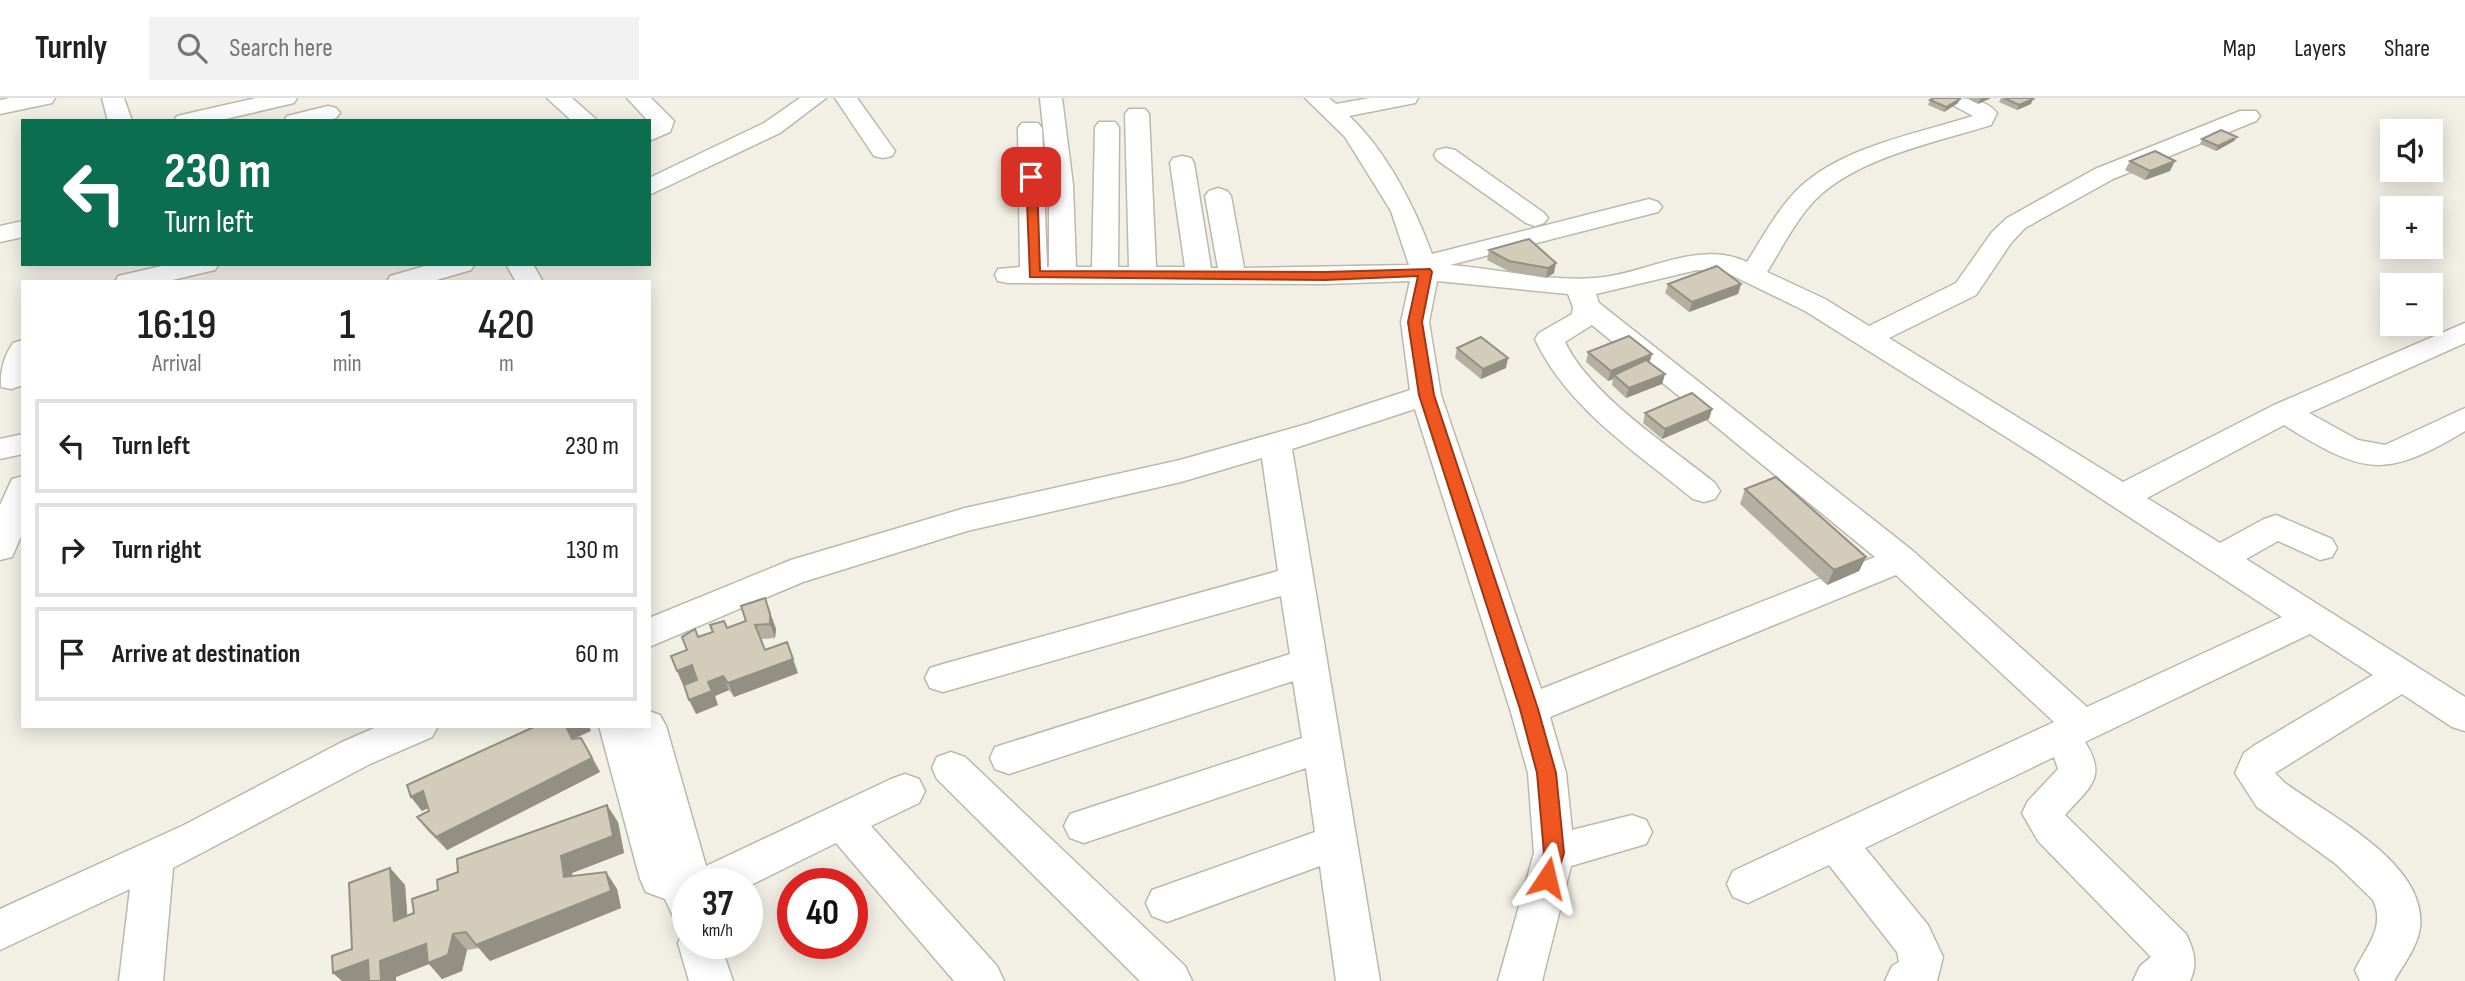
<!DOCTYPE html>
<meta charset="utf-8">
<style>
:root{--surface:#fff;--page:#f2f2f2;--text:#202124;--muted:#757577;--line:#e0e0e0}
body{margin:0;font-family:"Sofia Sans Condensed",sans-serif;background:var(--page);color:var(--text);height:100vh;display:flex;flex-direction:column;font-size:26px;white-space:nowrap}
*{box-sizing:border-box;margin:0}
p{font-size:23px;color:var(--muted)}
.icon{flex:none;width:38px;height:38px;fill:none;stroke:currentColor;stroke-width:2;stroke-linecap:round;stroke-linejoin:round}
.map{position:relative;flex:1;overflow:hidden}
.drawer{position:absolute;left:21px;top:182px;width:630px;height:448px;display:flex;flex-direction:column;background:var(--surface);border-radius:0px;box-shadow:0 4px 18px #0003}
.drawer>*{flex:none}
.guide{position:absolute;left:21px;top:21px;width:630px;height:147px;border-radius:0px;box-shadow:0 4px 18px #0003;background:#0b6e4f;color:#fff;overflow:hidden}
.buttons{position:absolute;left:2380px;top:21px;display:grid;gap:14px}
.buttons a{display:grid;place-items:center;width:63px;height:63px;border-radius:0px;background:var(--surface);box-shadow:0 4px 18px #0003;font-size:35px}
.speed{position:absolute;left:672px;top:770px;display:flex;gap:14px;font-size:35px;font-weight:700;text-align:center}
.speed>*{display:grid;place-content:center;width:91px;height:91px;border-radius:50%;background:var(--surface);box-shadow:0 4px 18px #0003;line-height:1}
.speed small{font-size:18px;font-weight:400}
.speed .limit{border:10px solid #d22;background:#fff;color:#111}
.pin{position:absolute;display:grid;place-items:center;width:60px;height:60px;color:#fff;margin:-30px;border-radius:14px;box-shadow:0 4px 10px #0006}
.me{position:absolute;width:77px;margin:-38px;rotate:10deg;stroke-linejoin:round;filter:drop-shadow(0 0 5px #0008)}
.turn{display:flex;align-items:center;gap:24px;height:147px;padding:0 28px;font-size:32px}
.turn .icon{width:91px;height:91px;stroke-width:2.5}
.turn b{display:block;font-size:49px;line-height:60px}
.eta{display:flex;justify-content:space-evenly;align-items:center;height:119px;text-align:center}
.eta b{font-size:42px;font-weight:600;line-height:49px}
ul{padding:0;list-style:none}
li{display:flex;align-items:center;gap:21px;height:94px;margin:0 14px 10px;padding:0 14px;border:4px solid var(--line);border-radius:0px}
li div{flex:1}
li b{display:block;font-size:26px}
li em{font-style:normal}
header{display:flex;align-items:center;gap:42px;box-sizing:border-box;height:98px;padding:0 35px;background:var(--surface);border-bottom:2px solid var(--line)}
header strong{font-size:33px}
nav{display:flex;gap:38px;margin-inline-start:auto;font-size:24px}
.search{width:490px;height:63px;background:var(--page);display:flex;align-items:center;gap:18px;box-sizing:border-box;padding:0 24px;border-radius:0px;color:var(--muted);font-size:26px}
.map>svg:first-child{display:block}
</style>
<header>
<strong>Turnly</strong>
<div class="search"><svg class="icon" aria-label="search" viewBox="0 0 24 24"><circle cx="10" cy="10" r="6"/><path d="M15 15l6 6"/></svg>Search here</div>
<nav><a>Map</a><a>Layers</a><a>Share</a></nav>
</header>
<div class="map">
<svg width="2465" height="883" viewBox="0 0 2465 883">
<rect width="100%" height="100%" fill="#f2f0e5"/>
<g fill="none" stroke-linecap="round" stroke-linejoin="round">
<defs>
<path id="minor" d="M10 0H55L52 5 0 16V2Z
M102 0H124L132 23H108Z
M256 0H297L294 5 217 23H174L177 18Z
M547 0H572L598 23H572Z
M627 0H651L674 23 670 34 649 43 650 25Z
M800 0H826L780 35 649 97V80L764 25Z
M835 0H857L895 53 892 58 883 60 874 58Z
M1040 0H1062L1073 87 1076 169H1092L1095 29 1099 24H1115L1119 29 1118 169H1129L1125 16 1129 11H1145L1149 16 1156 169H1185L1170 65 1173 60 1182 58 1191 60 1194 65 1211 170H1218L1205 98 1209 93 1218 90 1227 93 1231 98 1244 170 1409 167 1391 113 1345 39 1305 0H1329L1336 6 1370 0H1418L1415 5 1349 18C1386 52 1415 109 1432 156L1649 101 1658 104 1662 109 1658 114 1450 167C1502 171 1559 187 1611 178 1655 170 1703 143 1747 164 1763 139 1778 110 1800 89 1845 48 1916 36 1973 18L1949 5 1946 0C1964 0 1985 0 1997 15L1991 27C1936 44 1856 60 1815 102 1795 123 1782 150 1767 174L1825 201 1869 228 1956 185 1992 134 2007 120 2095 71 2240 13H2256L2260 18 2256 23 2113 81 2025 130 2011 145 1976 197 1889 240 2123 384 2274 307 2465 225V245L2309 315 2358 342 2385 347 2465 310V333C2384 382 2363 376 2284 327L2147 400 2220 445 2264 421 2276 417 2332 441 2337 450 2332 459 2320 462 2278 443 2246 461 2465 599V633L2452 629 2402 596 2275 675 2285 685C2328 717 2427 765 2420 829 2418 848 2403 867 2394 883H2360L2355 872C2366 849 2386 829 2373 802L2336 766 2257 709 2235 675 2244 655 2255 647 2373 577 2310 536 2085 644C2108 680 2089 690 2065 717L2186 836C2194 852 2198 866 2190 883H2133L2140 868 2151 859 2038 743 2022 715 2028 703 2058 671 2054 659 1865 750 1928 827 1943 859 1937 883H1885L1892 868 1899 864 1897 854 1829 767 1748 805 1733 799 1727 786 1733 773 2054 624 1896 477 1550 619 1566 675 1572 732 1632 717 1646 722 1652 734 1646 746 1571 768 1542 883H1498L1534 755 1528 675 1510 611 1415 311 1292 351 1380 883H1336L1320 768 1167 824 1152 818 1146 805 1152 792 1315 734 1306 670 1084 745 1070 740 1064 728 1070 716 1302 640 1293 583 1009 676 995 671 990 660 995 649 1290 556 1281 498 943 594 930 590 925 580 930 570 943 566 1278 473 1262 360 1181 384 967 433 803 484 649 549V520L791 462 965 410 1180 362 1307 326 1410 292 1401 224 1410 183 1325 186 1008 185 998 183 995 177 998 171 1020 169 1018 30 1022 25H1038L1042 30 1047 169H1049V87ZM1697 172 1725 174 1805 213 2030 354 2282 519 2087 609 1913 453 1599 205 1596 196ZM1437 183 1568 196 1573 209 1572 216 1539 235 1535 241C1566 309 1636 354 1693 401L1704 404 1715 401 1720 393 1715 385C1669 348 1590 297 1565 244L1592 227 1875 459 1541 591 1441 297 1429 224Z
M328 8 336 10 340 15 336 20 325 23H284L287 18Z
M1446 50 1455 52 1544 115 1548 120 1544 125 1535 128 1526 125 1437 62 1434 57 1437 52Z
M23 123V139L0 144V128Z
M170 166H219L215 172 164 184H115L118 178Z
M432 166H475L471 172 430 184H387L390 178Z
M506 166H533L543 184H516Z
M23 242V287L11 291 1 289C0 273 4 258 13 245Z
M23 336V356L0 361V341Z
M23 378V434L12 459 0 462V407L12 381Z
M649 613 660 617 666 628 706 768 891 681 905 676 919 681 925 693 919 705 871 728 997 868 1004 883H954L836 745 747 789V786H688V824L673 818 665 801 646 794 640 781 599 628H649Z
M379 628H438L432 639 370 666 173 770 163 883H119L130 791 0 852V811L184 727 342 644Z
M951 654 965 659 1185 868 1192 883H1140L937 681 932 670 937 659Z
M688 829V845H720L733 883H689L678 845 684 831Z"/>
</defs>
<use href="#minor" stroke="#bdb8a9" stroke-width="3"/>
<use href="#minor" fill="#fff" fill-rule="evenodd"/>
</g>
<path fill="#b5afa1" d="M1966 0H1991L1978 6Z
M2001 0H2030L2031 6 2017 12 1999 4Z
M1930 2 1958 5 1944 14 1928 7Z
M2237 39 2234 43 2216 53 2200 46 2202 41Z
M2130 63 2170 73 2145 82 2125 72Z
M1529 141 1554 175 1546 180 1508 173 1487 162 1489 152Z
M1668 186H1741L1738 196 1689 214 1665 195Z
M1457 250 1506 270 1481 281 1455 260Z
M1588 254 1652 256 1649 265 1665 276 1662 286 1626 300 1612 287 1613 281 1608 283 1586 264Z
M1712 311 1709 321 1662 341 1643 325 1645 315Z
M1745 391 1866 459 1859 473 1827 487 1740 406Z
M765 500 776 531 775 540 761 541 765 552 798 575 734 599 729 592 715 598 718 607 696 616 697 582 683 587 687 552 695 531 699 539 746 523Z
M591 633 574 641 589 653 600 674 447 752 428 733 417 719 429 713 428 710 422 713 411 699Z
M618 724 624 755 572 775 573 778 606 774 617 791 621 810 490 863 479 850 467 852 462 873 442 881 429 866 396 879V883H342L333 875 352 851 390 770 405 787 407 817Z"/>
<path fill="#948f83" d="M1981 0H1991L1978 6Z
M1960 1 1958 5 1944 14 1946 9Z
M2033 1 2031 6 2017 12 2019 7Z
M2237 39 2234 43 2216 53 2218 48Z
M2175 63 2170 73 2145 82 2150 73Z
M1556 165 1554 175 1546 180 1548 170Z
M1741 186 1738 196 1689 214 1692 204Z
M1652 256 1649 266 1614 277 1613 281 1608 283 1611 273Z
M1508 260 1506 270 1481 281 1483 271Z
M1665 276 1662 286 1626 300 1629 290Z
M1712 311 1709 321 1662 341 1665 331Z
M1866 459 1859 473 1827 487 1834 472Z
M765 500 776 531 775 540 770 526Z
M793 561 798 575 734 599 728 585Z
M692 567 698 581 683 587 677 573Z
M723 578 729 592 715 598 718 607 696 616 689 602 708 584Z
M566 628H589L591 633 572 641Z
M581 640 600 674 447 752 436 739Z
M423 693 434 707 422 713 411 699Z
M607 707 618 724 624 755 572 775 576 796 564 779 561 758Z
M390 770 405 787 409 839 394 823Z
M606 774 617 791 621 810 490 863 476 847Z
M453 836 467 852 462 873 442 881 429 866 396 879V883H342L333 875 368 862 380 863Z"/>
<path fill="#d3ccbb" stroke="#948f83" stroke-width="2" d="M1934 0H1958L1960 1 1946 9 1930 2Z
M2004 0H2030L2033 1 2019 7Z
M2221 32 2237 39 2218 48 2202 41Z
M2155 53 2175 63 2150 73 2130 63Z
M1529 141 1556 165 1548 170 1509 163 1489 152Z
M1717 168 1741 186 1692 204 1668 186Z
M1629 238 1652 256 1611 273 1588 254Z
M1481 239 1508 260 1483 271 1457 250Z
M1646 262 1665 276 1629 290 1614 277Z
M1692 295 1712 311 1665 331 1645 315Z
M1776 379 1866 459 1834 472 1745 391Z
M765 500 770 516V526L755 527 765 552 787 544 793 561 728 585 723 578 708 584 712 593 689 602 684 587 697 582 692 567 677 573 671 558 687 552 682 539 695 531 698 539 713 534 710 527 724 523 727 530 746 523 741 508Z
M536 628H566L572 641 581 640 592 660 436 739 417 719 429 713 423 693 411 699 407 687Z
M607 707 613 738 561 758 564 779 606 774 611 793 476 847 466 834 453 836 448 857 428 865 426 846 380 863 381 883H369L368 862 333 875 332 858 352 851 349 785 390 770 394 823 414 815 412 801 438 792 437 782 458 774 457 761Z"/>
<path fill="#f0561f" stroke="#9c3814" stroke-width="2" d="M1031 75 1037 79 1040 173 1325 174 1430 171 1432 174 1422 224 1434 297 1538 611 1556 675 1564 755 1554 787 1547 789 1540 787 1537 780 1544 755 1537 675 1520 611 1419 297 1408 224 1418 178 1325 182 1030 179 1026 79Z"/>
</svg>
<div class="buttons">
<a><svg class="icon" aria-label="sound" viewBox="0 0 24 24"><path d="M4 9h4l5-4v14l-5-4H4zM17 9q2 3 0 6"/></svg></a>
<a>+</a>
<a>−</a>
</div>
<div class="speed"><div>37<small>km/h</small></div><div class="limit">40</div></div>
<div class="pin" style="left:1031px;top:79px;background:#d93025"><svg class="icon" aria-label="arrive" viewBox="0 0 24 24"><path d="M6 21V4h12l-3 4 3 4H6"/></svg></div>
<svg class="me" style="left:1547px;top:780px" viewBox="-20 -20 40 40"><path d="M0-17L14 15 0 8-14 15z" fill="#f0561f" stroke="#fff" stroke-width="4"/></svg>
<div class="guide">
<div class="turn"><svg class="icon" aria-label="left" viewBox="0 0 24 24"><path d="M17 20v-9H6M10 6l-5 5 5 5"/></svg><div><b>230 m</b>Turn left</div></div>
</div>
<section class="drawer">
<div class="eta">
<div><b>16:19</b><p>Arrival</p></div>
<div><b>1</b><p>min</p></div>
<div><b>420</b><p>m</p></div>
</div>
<ul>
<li><svg class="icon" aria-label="left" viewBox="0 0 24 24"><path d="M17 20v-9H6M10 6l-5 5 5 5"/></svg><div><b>Turn left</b></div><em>230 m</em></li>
<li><svg class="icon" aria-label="right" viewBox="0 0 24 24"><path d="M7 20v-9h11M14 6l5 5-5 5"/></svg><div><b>Turn right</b></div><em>130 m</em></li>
<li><svg class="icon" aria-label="arrive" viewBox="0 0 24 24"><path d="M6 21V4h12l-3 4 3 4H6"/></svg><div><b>Arrive at destination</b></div><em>60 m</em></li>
</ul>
</section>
</div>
